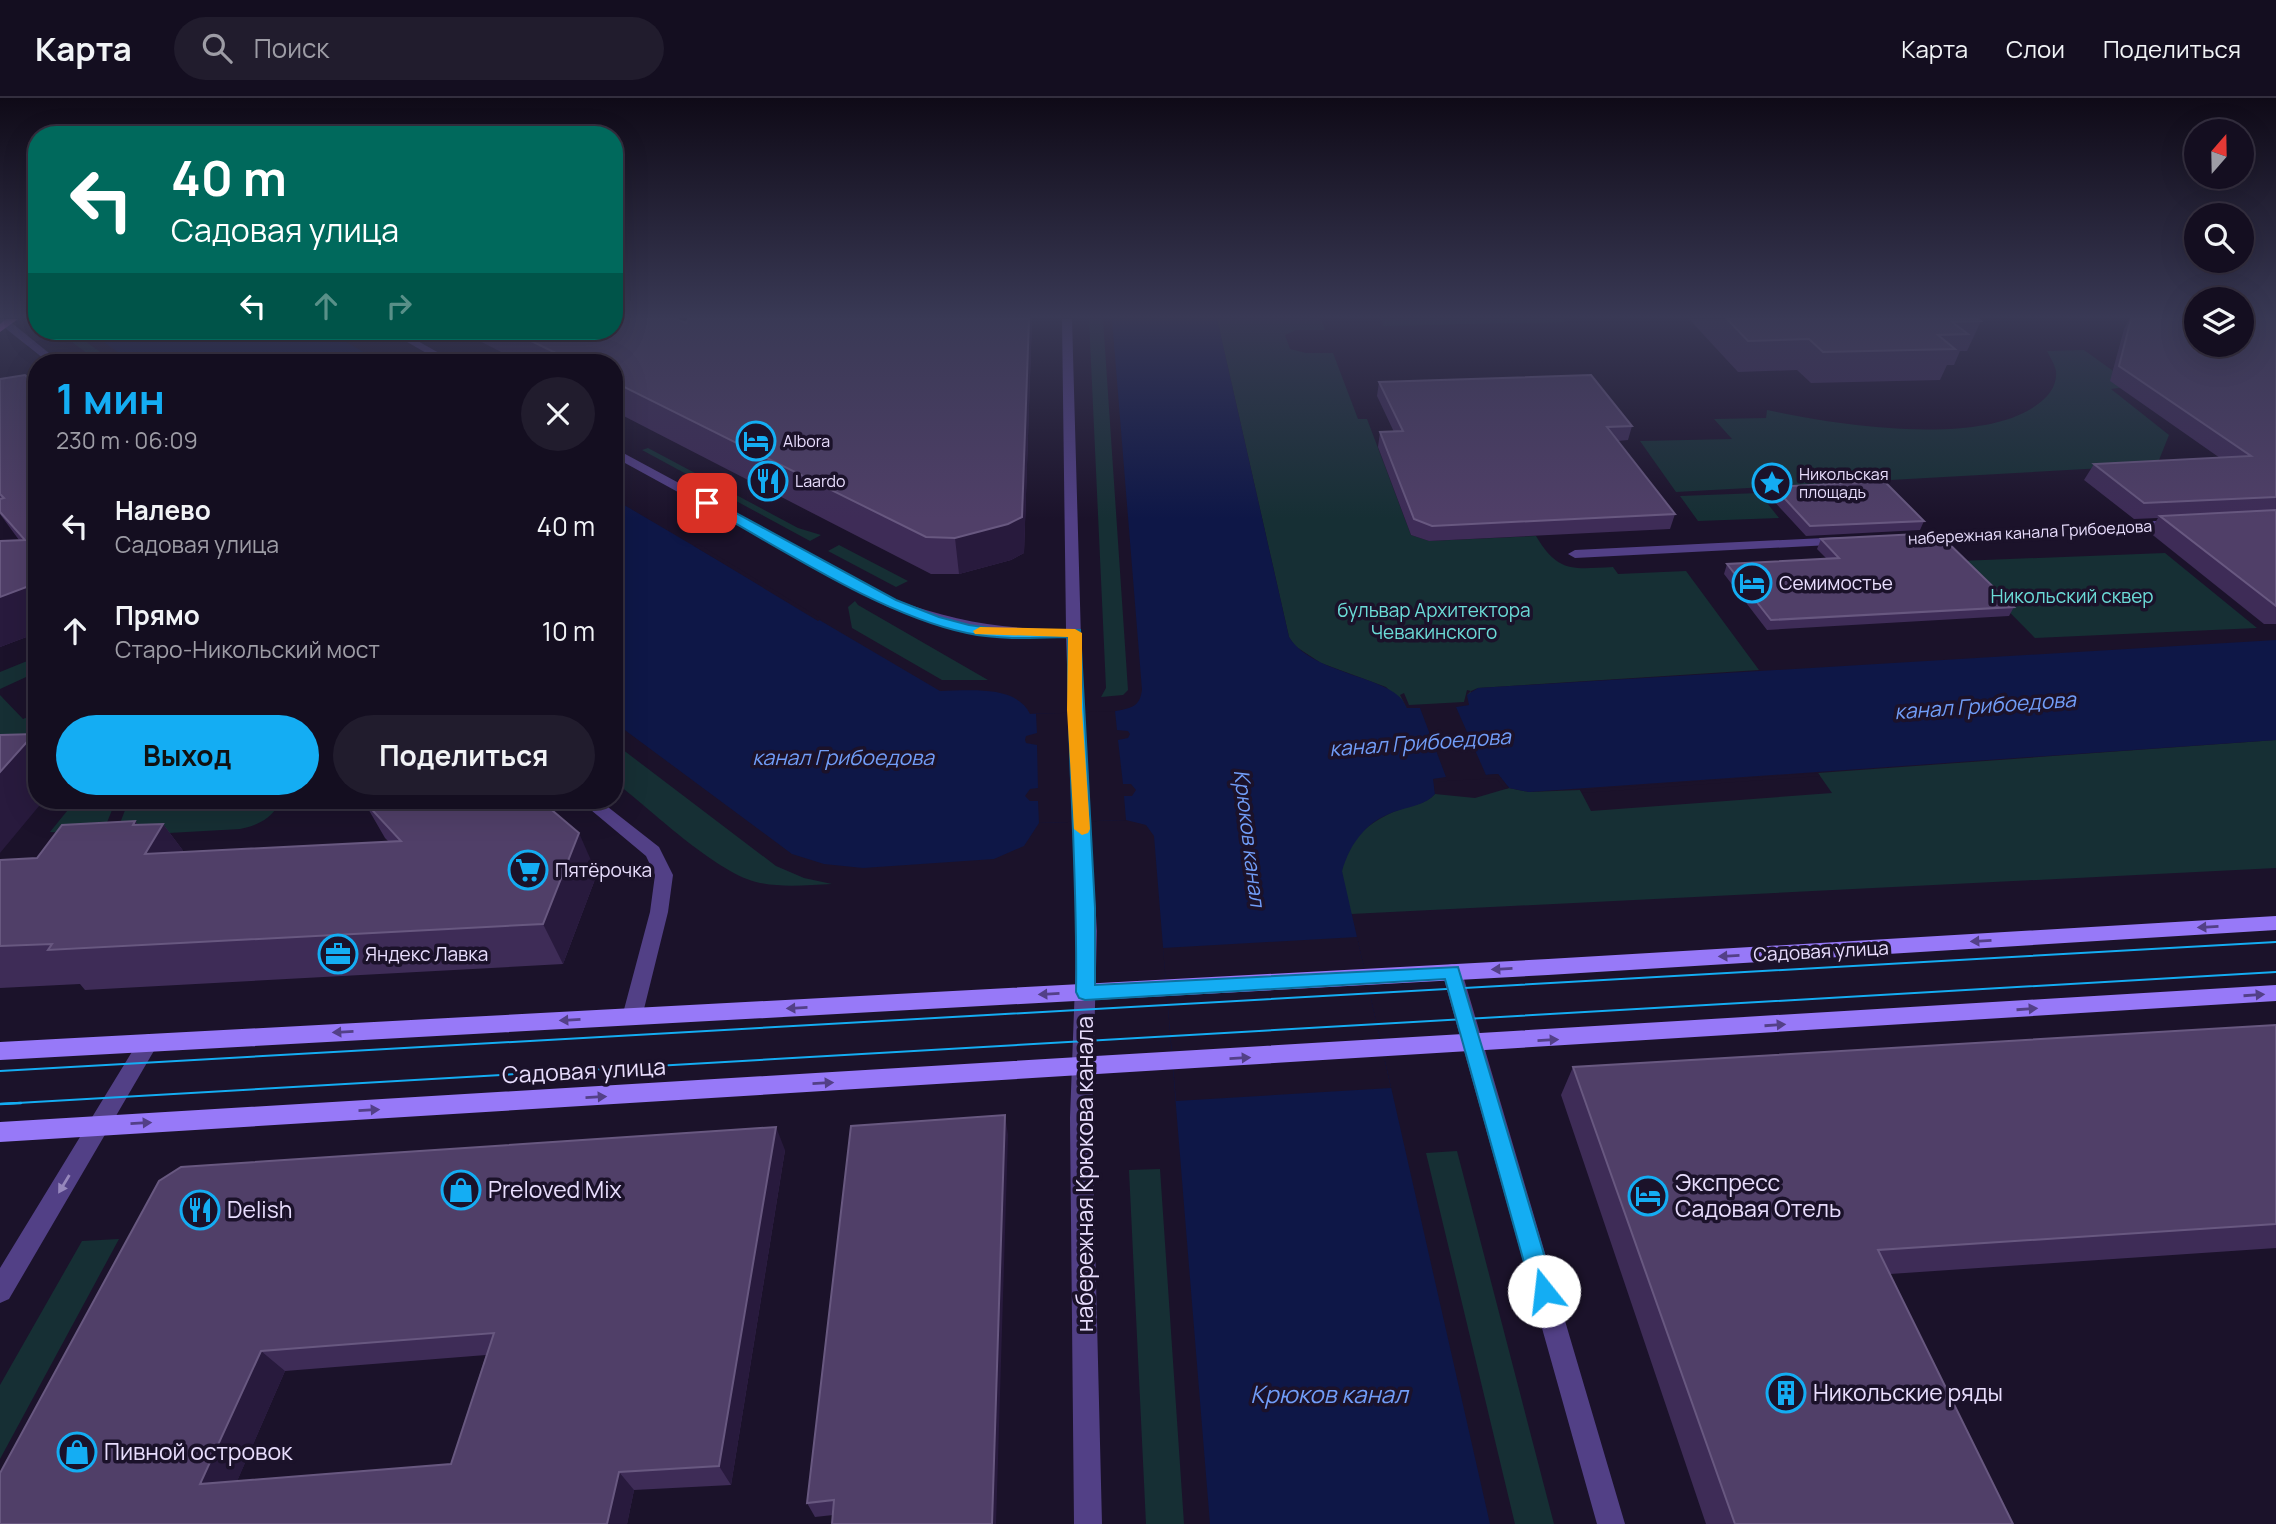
<!DOCTYPE html>
<html lang="ru">
<meta charset="utf-8">
<style>
:root{--surface:#140e20;--page:#211c2d;--text:#f1f3f6;--muted:#9d9ca5;--line:#332e3e;--accent:#14adf3}
body{margin:0;font-family:Manrope,sans-serif;background:var(--page);color:var(--text);height:100vh;display:flex;flex-direction:column;font-size:26px;white-space:nowrap}
*{box-sizing:border-box;margin:0}
p{font-size:23px;color:var(--muted)}
.icon{flex:none;width:38px;height:38px;fill:none;stroke:currentColor;stroke-width:2;stroke-linecap:round;stroke-linejoin:round}
.map{position:relative;flex:1;overflow:hidden}
.side{position:absolute;left:28px;top:256px;width:595px;height:455px;display:flex;flex-direction:column;background:var(--surface);border-radius:28px;box-shadow:0 7px 28px #0002,0 0 0 2px var(--line)}
.side>*{flex:none}
.banner{position:absolute;left:28px;top:28px;width:595px;height:214px;border-radius:28px;box-shadow:0 7px 28px #0002,0 0 0 2px var(--line);background:#00695c;color:#fff;overflow:hidden}
.needle{width:46px;rotate:20deg}
.tools{position:absolute;left:2184px;top:21px;display:grid;gap:14px}
.tools a{display:grid;place-items:center;width:70px;height:70px;border-radius:50%;background:var(--surface);box-shadow:0 7px 28px #0002,0 0 0 2px var(--line);font-size:35px}
.pin{position:absolute;display:grid;place-items:center;width:60px;height:60px;color:#fff;margin:-30px;border-radius:14px;box-shadow:0 4px 10px #0006}
.me{position:absolute;width:77px;margin:-38px;rotate:344deg;stroke-linejoin:round;filter:drop-shadow(0 0 5px #0008)}
.turn{display:flex;align-items:center;gap:24px;height:147px;padding:0 28px;font-size:32px}
.turn .icon{width:91px;height:91px;stroke-width:2.5}
.turn b{display:block;font-size:49px;line-height:60px}
.lanes{display:flex;align-items:center;height:66px;padding:0 28px;background:#0003;justify-content:center;gap:35px;direction:ltr}
.lanes .off{opacity:.35}
.round{display:grid;place-items:center;flex:none;width:74px;height:74px;border-radius:37px;background:var(--page)}
.summary{display:flex;align-items:center;justify-content:space-between;height:119px;padding:0 28px}
h1{font-size:42px;font-weight:700;line-height:52px;color:var(--accent)}
.button{display:flex;gap:14px;margin-top:auto;padding:14px 28px}
.button a{flex:1;height:80px;border-radius:42px;background:var(--accent);color:#111;font-size:28px;font-weight:700;line-height:80px;text-align:center}
.button a+a{background:var(--page);color:var(--text)}
ul{padding:0;list-style:none}
li{display:flex;align-items:center;gap:21px;height:105px;padding:0 28px}
li div{flex:1}
li b{display:block;font-size:26px}
li em{font-style:normal}
header{display:flex;align-items:center;gap:42px;box-sizing:border-box;height:98px;padding:0 35px;background:var(--surface);border-bottom:2px solid var(--line)}
header strong{font-size:33px}
nav{display:flex;gap:38px;margin-inline-start:auto;font-size:24px}
.search{width:490px;height:63px;background:var(--page);display:flex;align-items:center;gap:18px;box-sizing:border-box;padding:0 24px;border-radius:38px;color:var(--muted);font-size:26px}
.map>svg:first-child{display:block}
</style>
<header>
<strong>Карта</strong>
<div class="search"><svg class="icon" aria-label="search" viewBox="0 0 24 24"><circle cx="10" cy="10" r="6"/><path d="M15 15l6 6"/></svg>Поиск</div>
<nav><a>Карта</a><a>Слои</a><a>Поделиться</a></nav>
</header>
<div class="map">
<svg width="2276" height="1426" viewBox="0 0 2276 1426">
<rect width="100%" height="100%" fill="#1b122a"/>
<path fill="#162f34" d="M1089 221H1103L1128 592 1123 597 1101 599 1106 590Z
M1217 221H1321L1325 232H1296L1285 237 1290 251 1306 255H1333L1358 321H1367L1411 437 1429 443 1536 438C1558 475 1572 471 1613 469L1618 476 1686 473 1759 572 1478 590 1471 593 1469 607 1407 610 1386 589 1321 565 1295 548 1289 539Z
M1380 221H1563L1565 224 1384 228Z
M57 233H71L114 264H99Z
M2084 252 2134 288 2111 291 2169 337 2157 367 1676 394 1640 343 1732 341 1714 321 1766 320 1767 312C1835 327 1990 352 2044 301 2052 294 2057 284 2056 273 2055 267 2050 259 2047 253Z
M648 350 798 430 821 437 810 443 642 352Z
M1759 395 1779 420 1698 423 1680 398Z
M839 447 908 483 896 489 828 453Z
M2165 455 2257 530 2035 540 1959 463Z
M855 503 858 507 988 582H942L852 530 848 509Z
M37 559V574L0 591V574Z
M0 597 23 621 37 615V668L0 652Z
M2276 642V770L1351 816C1348 803 1342 788 1342 774 1342 745 1372 722 1396 713 1410 707 1425 707 1435 696L1475 700 1509 690 1529 694 1580 692 1591 713 1832 695 1818 675Z
M614 645 776 768 804 780 832 786C807 787 781 790 756 784 714 773 650 711 614 683Z
M76 702H116L102 737 50 734Z
M129 702H277L278 708C269 722 257 727 240 731L115 738Z
M1457 1053 1554 1426H1515L1426 1055Z
M1160 1071 1184 1426H1146L1129 1072Z
M119 1141 0 1361V1287L82 1143Z"/>
<path fill="#0e1747" d="M1112 221H1217L1289 539C1314 579 1396 577 1407 610L1468 607 1467 597 1478 590 2276 542V642L1529 694 1509 690 1498 676 1434 681 1435 696C1426 706 1413 708 1400 712 1368 721 1351 743 1342 773L1490 1426H1210L1154 738 1146 727 1126 722 1039 725 1024 748 994 761 863 770 824 766 792 756 614 624V401L940 593C967 593 1016 586 1030 616 1054 615 1117 619 1135 607 1140 603 1141 598 1142 592Z
M89 233H327L381 264H131Z"/>
<path fill="#1b122a" d="M698 446 820 520 821 521 818 523 694 448Z
M1467 592 1471 593 1467 597 1469 607 1456 609 1486 677 1498 676 1509 690 1505 691 1496 680 1447 683 1438 684V696H1435L1433 681 1446 679 1420 610H1407L1400 597 1404 595 1409 607 1464 604Z
M1115 613 1117 632 1128 633 1130 636 1128 640 1118 642 1123 686H1131L1136 692 1132 698H1124L1126 722 1039 725 1038 703H1030L1025 698 1030 691 1038 690 1037 647 1026 645 1025 642 1026 638 1037 635 1036 616Z
M1818 675 1820 678 1582 695 1580 692Z
M1357 839 1391 990 1176 1003 1163 850Z"/>
<g fill="none" stroke-linecap="round" stroke-linejoin="round">
<path fill="#524086" fill-rule="evenodd" d="M0 221H7L60 264H48L0 226Z
M1062 221H1072L1083 612 1097 833 1092 1020 1102 1426H1074L1070 1020 1077 833 1066 540C1002 541 946 531 886 508L614 359V350L896 502C953 523 1005 532 1066 531Z
M388 233H400L455 264H442Z
M2176 422 2183 426 2181 429 1918 443 1911 439 1918 435Z
M1844 439 1851 443 1849 446 1575 460 1568 456 1575 452Z
M579 702H599L659 749 673 777 668 814 642 919 639 925 632 927 625 925 622 919 650 814 655 777 646 758Z
M1452 866 1459 868 1462 874 1625 1426H1597L1442 874 1445 868Z
M148 936 155 939 158 945 155 951 9 1201 0 1205V1170L141 939Z"/>
<path fill="#9779f8" fill-rule="evenodd" d="M2276 818V832L1548 877 0 962V944L1548 861Z
M2276 887V903L0 1044V1024Z"/>
<path fill="#e06af7" fill-rule="evenodd" d="M6 221H18L0 234V226Z"/>
<path stroke="#14adf3" stroke-width="2" d="M0 973 2276 844
M0 1006 2276 874"/>
<path stroke="#14adf3" stroke-width="2.5" d="M0 1006 21 1005"/>
</g>
<path fill="#3e2c57" fill-rule="evenodd" d="M688 221H1032L1024 455 1011 462 959 476H931L614 313V264H521L460 233H614L686 225Z
M1689 221H1979L1981 223 1967 253H1960L1954 267H1947L1940 282 1811 285 1797 272 1738 274Z
M2129 221H2276V526H2264L2149 434 2158 420 2134 421 2084 382 2094 366 2220 360 2110 283 2124 231Z
M0 281 37 288V535L0 549V443L19 442 0 416Z
M1379 284 1632 328 1628 342 1618 343 1675 416 1670 431 1429 443 1411 437 1378 349 1380 334H1394L1377 298Z
M1774 389 1924 423 1920 432 1806 438 1770 399Z
M1821 441 2014 509 2009 518 1767 532 1724 476 1727 466 1827 461 1817 451Z
M363 702 597 776 563 866 85 892 80 886 0 890V762L37 760 135 723 138 727 163 726 184 754 389 744 385 740Z
M2276 927V1150L1890 1176 2013 1426H1706L1561 997 1573 969Z
M1008 1037 833 1417 815 1419 807 1405Z
M785 1052 731 1387 634 1392 627 1426H0L159 1083ZM486 1257 451 1366 237 1383 285 1273Z"/>
<path fill="#281a3d" d="M1029 221H1032L1024 455 1011 462 959 476 955 440Z
M37 485V535L0 549V499Z
M34 636 37 640V702H44L0 755V674Z
M135 723 151 744 163 726 193 766 145 756 133 727Z
M579 735 597 776 563 866 543 826Z
M1005 1017 1008 1037 996 1426H992Z
M776 1029 785 1052 731 1387 719 1368Z
M261 1253 285 1273 228 1404 200 1386Z
M619 1374 634 1392 627 1426H607Z"/>
<path fill="#503f68" stroke="#685880" stroke-width="2" fill-rule="evenodd" d="M614 221H677L686 225 688 221H1029L1022 419 1008 426 955 440 926 439 614 284V264H574L511 233H614Z
M1727 221H1979L1981 223 1952 224 1968 236 1938 237 1955 251 1823 254 1809 241 1748 243Z
M2131 221H2196V247H2242V221H2276V399L2144 405 2094 366 2251 358 2119 268Z
M25 277 37 288V485L0 499V443L25 442 0 414V401L4 400 0 396V281Z
M1591 277 1632 328 1607 329 1675 416 1432 428 1414 421 1380 334 1403 333 1379 284Z
M1884 383 1924 423 1810 428 1774 389Z
M2276 412V508L2160 418Z
M1938 435 2014 509 1771 522 1727 466 1839 460 1821 441Z
M34 636 0 674V637Z
M363 702H540L579 735 543 826 48 852 52 846 0 848V762L37 760 62 727 135 723 133 727 163 726 145 756 401 743Z
M2276 927V1126L1878 1152 2013 1426H1735L1573 969Z
M1005 1017 992 1426H832L834 1402 807 1405 851 1028Z
M776 1029 719 1368 619 1374 607 1426H0V1375L159 1083 181 1069ZM494 1235 451 1366 200 1386 261 1253Z"/>
<defs><path id="oneway-solid" d="M-6-.8H1V-3.2L6.5 0L1 3.2V.8H-6Z" transform="scale(1.75)"/></defs>
<g fill="#534087">
<use href="#oneway-solid" transform="translate(2208 829) rotate(177)"/>
<use href="#oneway-solid" transform="translate(1981 843) rotate(177)"/>
<use href="#oneway-solid" transform="translate(1729 858) rotate(177)"/>
<use href="#oneway-solid" transform="translate(1502 871) rotate(177)"/>
<use href="#oneway-solid" transform="translate(1049 896) rotate(177)"/>
<use href="#oneway-solid" transform="translate(2254 897) rotate(-4)"/>
<use href="#oneway-solid" transform="translate(797 910) rotate(177)"/>
<use href="#oneway-solid" transform="translate(2027 911) rotate(-4)"/>
<use href="#oneway-solid" transform="translate(570 922) rotate(177)"/>
<use href="#oneway-solid" transform="translate(1775 927) rotate(-4)"/>
<use href="#oneway-solid" transform="translate(343 934) rotate(177)"/>
<use href="#oneway-solid" transform="translate(1548 942) rotate(-3)"/>
<use href="#oneway-solid" transform="translate(1240 960) rotate(-3)"/>
<use href="#oneway-solid" transform="translate(823 985) rotate(-3)"/>
<use href="#oneway-solid" transform="translate(596 999) rotate(-3)"/>
<use href="#oneway-solid" transform="translate(369 1012) rotate(-3)"/>
<use href="#oneway-solid" transform="translate(141 1025) rotate(-3)"/>
</g>
<use fill="#9687bc" href="#oneway-solid" transform="translate(64 1086) rotate(121)"/>
<linearGradient id="sky" x2="0" y2="1"><stop stop-color="#0f0a17"/><stop offset="0.52" stop-color="#393955"/><stop offset="1" stop-color="#393955" stop-opacity="0"/></linearGradient>
<rect width="2276" height="421" fill="url(#sky)"/>
<path fill="#14adf3" stroke="#0d709e" stroke-width="2" d="M703 402H712L896 502 939 519 969 527 1004 532H1080L1095 810V887L1458 869 1555 1193 1551 1200 1544 1204 1536 1200 1532 1193 1445 881 1085 902 1079 900 1076 894C1078 776 1067 658 1068 539 1034 540 1000 542 967 535 881 517 781 450 703 407Z"/>
<path fill="#f59e0b" d="M980 529 1075 531 1082 535V612L1090 731 1088 735 1082 737 1074 731 1067 612 1068 539 975 536 973 533Z"/>
<defs>
<symbol id="hotel-ring" viewBox="-11 -11 22 22"><circle r="9.5" fill="#1b122a" stroke="#14adf3" stroke-width="1.5"/><path d="M-6-4.5h1.5V1H6V5H4.5V3h-9V5H-6ZM-4 0a1.8 1.8 0 1 1 3.6 0ZM.5 0V-2.5h3Q6-2.5 6 0Z" fill="#14adf3"/></symbol>
<symbol id="restaurant-ring" viewBox="-11 -11 22 22"><circle r="9.5" fill="#1b122a" stroke="#14adf3" stroke-width="1.5"/><path d="M-5-6h1v4h1v-4h1v4h1v-4h1v5L-1.5 .5V6h-2V.5L-5-1ZM5-6V6H3V1.5H1.5Q1.5-4 5-6Z" fill="#14adf3"/></symbol>
<symbol id="sight-ring" viewBox="-11 -11 22 22"><circle r="9.5" fill="#1b122a" stroke="#14adf3" stroke-width="1.5"/><path d="M0-6L1.8-2.2L6-1.7L2.9 1.2L3.7 5.4L0 3.3L-3.7 5.4L-2.9 1.2L-6-1.7L-1.8-2.2Z" fill="#14adf3"/></symbol>
<symbol id="supermarket-ring" viewBox="-11 -11 22 22"><circle r="9.5" fill="#1b122a" stroke="#14adf3" stroke-width="1.5"/><path d="M-6-5.5h2.5l.6 2H6L4.5 2H-2.5L-4.4-4H-6ZM-1.5 3.2a1.3 1.3 0 1 0 .1 0ZM3 3.2a1.3 1.3 0 1 0 .1 0Z" fill="#14adf3"/></symbol>
<symbol id="office-ring" viewBox="-11 -11 22 22"><circle r="9.5" fill="#1b122a" stroke="#14adf3" stroke-width="1.5"/><path d="M-6-3h4V-5.5h4V-3h4V5H-6ZM-1-4.5V-3h2v-1.5ZM-6 0V1H6V0Z" fill="#14adf3"/></symbol>
<symbol id="shop-ring" viewBox="-11 -11 22 22"><circle r="9.5" fill="#1b122a" stroke="#14adf3" stroke-width="1.5"/><path d="M-5-2.5h2.3a2.7 3.5 0 0 1 5.4 0H5L5.5 6h-11ZM-1.5-2.5h3a1.5 2.3 0 0 0-3 0Z" fill="#14adf3"/></symbol>
<symbol id="building-ring" viewBox="-11 -11 22 22"><circle r="9.5" fill="#1b122a" stroke="#14adf3" stroke-width="1.5"/><path d="M-4-6H4V6H1V3H-1V6H-4ZM-2.5-4.3h1.7v1.8h-1.7ZM.8-4.3h1.7v1.8H.8ZM-2.5-1h1.7V.8h-1.7ZM.8-1h1.7V.8H.8Z" fill="#14adf3"/></symbol>
</defs>
<g fill-rule="evenodd">
<use href="#hotel-ring" x="734" y="321" width="44" height="44"/>
<use href="#restaurant-ring" x="746" y="361" width="44" height="44"/>
<use href="#sight-ring" x="1750" y="363" width="44" height="44"/>
<use href="#hotel-ring" x="1730" y="463" width="44" height="44"/>
<use href="#supermarket-ring" x="506" y="750" width="44" height="44"/>
<use href="#office-ring" x="316" y="834" width="44" height="44"/>
<use href="#shop-ring" x="439" y="1070" width="44" height="44"/>
<use href="#hotel-ring" x="1626" y="1076" width="44" height="44"/>
<use href="#restaurant-ring" x="178" y="1090" width="44" height="44"/>
<use href="#building-ring" x="1764" y="1273" width="44" height="44"/>
<use href="#shop-ring" x="55" y="1332" width="44" height="44"/>
</g>
<g text-anchor="middle" stroke-width="7" stroke-linejoin="round" paint-order="stroke">
<g font-size="16" fill="#e8ddfd" stroke="#1b122a" text-anchor="start">
<text x="783" y="349">Albora</text>
<text x="1799" y="382">Никольская<tspan x="1799" dy="18">площадь</tspan></text>
<text x="795" y="389">Laardo</text>
</g>
<g font-size="16" fill="#e8ddfd" stroke="#1b122a">
<text transform="translate(2030 434) rotate(-3)" y="6">набережная канала Грибоедова</text>
</g>
<g font-size="19" fill="#e8ddfd" stroke="#1b122a" text-anchor="start">
<text x="1779" y="492">Семимостье</text>
<text x="555" y="779">Пятёрочка</text>
<text x="365" y="863">Яндекс Лавка</text>
</g>
<g font-size="19" fill="#6bdbd7" stroke="#1b122a">
<text x="2072" y="505">Никольский сквер</text>
<text x="1434" y="519">бульвар Архитектора<tspan x="1434" dy="22">Чевакинского</tspan></text>
</g>
<g font-size="19" fill="#e8ddfd" stroke="#1b122a">
<text transform="translate(1821 853) rotate(-3)" y="7">Садовая улица</text>
</g>
<g font-size="21" font-style="italic" fill="#719df8" stroke="#1b122a">
<text transform="translate(1985 608) rotate(-4)" y="7">канал Грибоедова</text>
<text transform="translate(1420 645) rotate(-4)" y="7">канал Грибоедова</text>
<text x="843" y="667">канал Грибоедова</text>
<text transform="translate(1249 740) rotate(83)" y="7">Крюков канал</text>
</g>
<g font-size="23" fill="#e8ddfd" stroke="#1b122a">
<text transform="translate(584 973) rotate(-3)" y="8">Садовая улица</text>
<text transform="translate(1085 1076) rotate(-90)" y="8">набережная Крюкова канала</text>
</g>
<g font-size="23" fill="#e8ddfd" stroke="#1b122a" text-anchor="start">
<text x="1675" y="1093">Экспресс<tspan x="1675" dy="26">Садовая Отель</tspan></text>
<text x="488" y="1100">Preloved Mix</text>
<text x="227" y="1120">Delish</text>
<text x="1813" y="1303">Никольские ряды</text>
<text x="104" y="1362">Пивной островок</text>
</g>
<g font-size="24" font-style="italic" fill="#719df8" stroke="#1b122a">
<text x="1329" y="1305">Крюков канал</text>
</g>
</g>
</svg>
<div class="tools">
<a><svg class="needle" viewBox="-14 -14 28 28"><path d="M0-13l5 13h-10z" fill="#e53935"/><path d="M0 13l5-13h-10z" fill="#9d9ca5"/></svg></a>
<a><svg class="icon" aria-label="search" viewBox="0 0 24 24"><circle cx="10" cy="10" r="6"/><path d="M15 15l6 6"/></svg></a>
<a><svg class="icon" aria-label="layers" viewBox="0 0 24 24"><path d="M12 4l9 5-9 5-9-5zM3 14l9 5 9-5"/></svg></a>
</div>
<div class="pin" style="left:707px;top:405px;background:#d93025"><svg class="icon" aria-label="arrive" viewBox="0 0 24 24"><path d="M6 21V4h12l-3 4 3 4H6"/></svg></div>
<svg class="me" style="left:1544px;top:1193px" viewBox="-20 -20 40 40"><circle r="19" fill="#fff"/><path d="M0-13L10 11 0 6-10 11z" fill="#14adf3"/></svg>
<div class="banner">
<div class="turn"><svg class="icon" aria-label="left" viewBox="0 0 24 24"><path d="M17 20v-9H6M10 6l-5 5 5 5"/></svg><div><b>40 m</b>Садовая улица</div></div>
<div class="lanes"><svg class="icon" aria-label="left" viewBox="0 0 24 24"><path d="M17 20v-9H6M10 6l-5 5 5 5"/></svg><svg class="icon off" aria-label="ahead" viewBox="0 0 24 24"><path d="M12 20V5M6 11l6-6 6 6"/></svg><svg class="icon off" aria-label="right" viewBox="0 0 24 24"><path d="M7 20v-9h11M14 6l5 5-5 5"/></svg></div>
</div>
<section class="side">
<div class="summary"><div><h1>1 мин</h1><p>230 m · 06:09</p></div><a class="round"><svg class="icon" aria-label="close" viewBox="0 0 24 24"><path d="M6 6l12 12M18 6L6 18"/></svg></a></div>
<ul>
<li><svg class="icon" aria-label="left" viewBox="0 0 24 24"><path d="M17 20v-9H6M10 6l-5 5 5 5"/></svg><div><b>Налево</b><p>Садовая улица</p></div><em>40 m</em></li>
<li><svg class="icon" aria-label="ahead" viewBox="0 0 24 24"><path d="M12 20V5M6 11l6-6 6 6"/></svg><div><b>Прямо</b><p>Старо-Никольский мост</p></div><em>10 m</em></li>
</ul>
<div class="button"><a>Выход</a><a>Поделиться</a></div>
</section>
</div>
